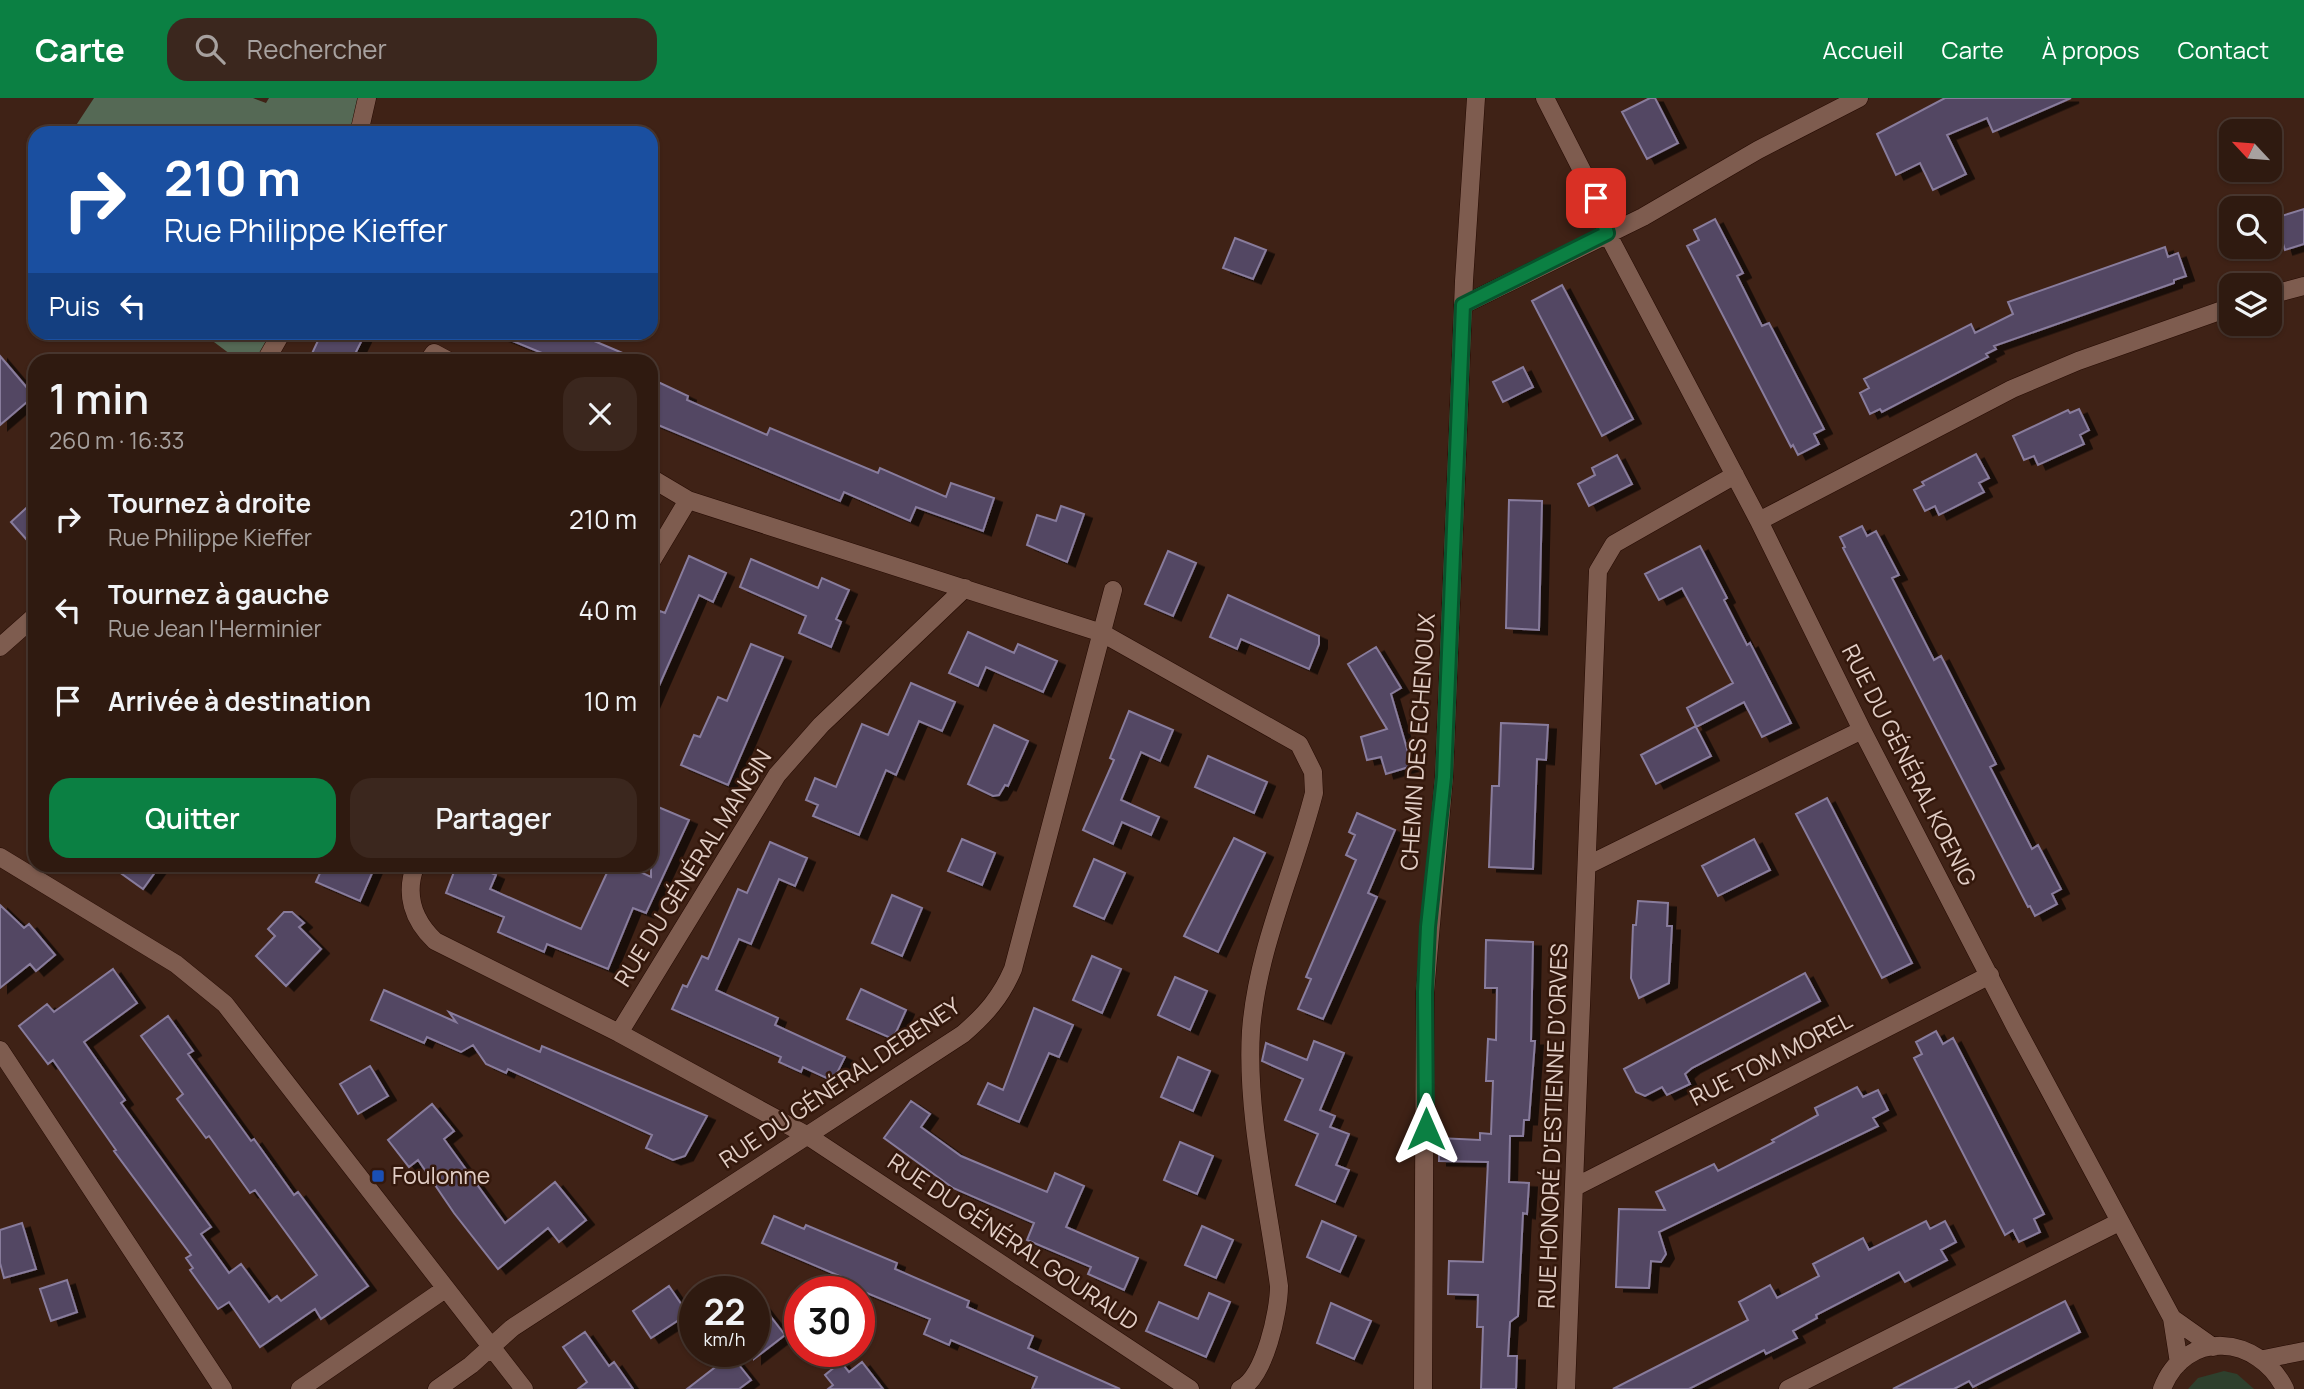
<!DOCTYPE html>
<html lang="fr">
<meta charset="utf-8">
<style>
:root{--surface:#2f1a10;--page:#3b271e;--text:#f1f3f6;--muted:#a7a19f;--line:#4a3830;--accent:#0b8043}
body{margin:0;font-family:Manrope,sans-serif;background:var(--page);color:var(--text);height:100vh;display:flex;flex-direction:column;font-size:26px;white-space:nowrap}
*{box-sizing:border-box;margin:0}
p{font-size:23px;color:var(--muted)}
.icon{flex:none;width:38px;height:38px;fill:none;stroke:currentColor;stroke-width:2;stroke-linecap:round;stroke-linejoin:round}
.map{position:relative;flex:1;overflow:hidden}
.sheet{position:absolute;left:28px;top:256px;width:630px;height:518px;display:flex;flex-direction:column;background:var(--surface);border-radius:21px;box-shadow:0 2px 5px #0004,0 0 0 2px var(--line)}
.sheet>*{flex:none}
.top-card{position:absolute;left:28px;top:28px;width:630px;height:214px;border-radius:21px;box-shadow:0 2px 5px #0004,0 0 0 2px var(--line);background:#1a4fa0;color:#fff;overflow:hidden}
.needle{width:46px;rotate:296deg}
.fabs{position:absolute;left:2219px;top:21px;display:grid;gap:14px}
.fabs a{display:grid;place-items:center;width:63px;height:63px;border-radius:14px;background:var(--surface);box-shadow:0 2px 5px #0004,0 0 0 2px var(--line);font-size:35px}
.speed{position:absolute;left:679px;top:1178px;display:flex;gap:14px;font-size:35px;font-weight:700;text-align:center}
.speed>*{display:grid;place-content:center;width:91px;height:91px;border-radius:50%;background:var(--surface);box-shadow:0 2px 5px #0004,0 0 0 2px var(--line);line-height:1}
.speed small{font-size:18px;font-weight:400}
.speed .limit{border:10px solid #d22;background:#fff;color:#111}
.pin{position:absolute;display:grid;place-items:center;width:60px;height:60px;color:#fff;margin:-30px;border-radius:14px;box-shadow:0 4px 10px #0006}
.me{position:absolute;width:77px;margin:-38px;rotate:0deg;stroke-linejoin:round;filter:drop-shadow(0 0 5px #0008)}
.turn{display:flex;align-items:center;gap:24px;height:147px;padding:0 21px;font-size:32px}
.turn .icon{width:91px;height:91px;stroke-width:2.5}
.turn b{display:block;font-size:49px;line-height:60px}
.then{display:flex;align-items:center;height:66px;padding:0 21px;background:#0003;gap:14px;font-size:26px}
.round{display:grid;place-items:center;flex:none;width:74px;height:74px;border-radius:21px;background:var(--page)}
.overview{display:flex;align-items:center;justify-content:space-between;height:119px;padding:0 21px}
h1{font-size:42px;font-weight:600;line-height:52px}
.cta{display:flex;gap:14px;margin-top:auto;padding:14px 21px}
.cta a{flex:1;height:80px;border-radius:21px;background:var(--accent);color:#fff;font-size:28px;font-weight:600;line-height:80px;text-align:center}
.cta a+a{background:var(--page);color:var(--text)}
ul{padding:0;list-style:none}
li{display:flex;align-items:center;gap:21px;height:91px;padding:0 21px}
li div{flex:1}
li b{display:block;font-size:26px}
li em{font-style:normal}
header{display:flex;align-items:center;gap:42px;box-sizing:border-box;height:98px;padding:0 35px;background:var(--accent);color:#fff}
header strong{font-size:33px}
nav{display:flex;gap:38px;margin-inline-start:auto;font-size:24px}
.search{width:490px;height:63px;background:var(--page);display:flex;align-items:center;gap:18px;box-sizing:border-box;padding:0 24px;border-radius:21px;color:var(--muted);font-size:26px}
.map>svg:first-child{display:block}
</style>
<header>
<strong>Carte</strong>
<div class="search"><svg class="icon" aria-label="search" viewBox="0 0 24 24"><circle cx="10" cy="10" r="6"/><path d="M15 15l6 6"/></svg>Rechercher</div>
<nav><a>Accueil</a><a>Carte</a><a>À propos</a><a>Contact</a></nav>
</header>
<div class="map">
<svg width="2304" height="1291" viewBox="0 0 2304 1291">
<defs>
<filter id="shadow"><feDropShadow dx="8" dy="4.5" stdDeviation="0" flood-color="#0009"/></filter>
</defs>
<rect width="100%" height="100%" fill="#3f2216"/>
<path fill="#2e402d" d="M2224 1273 2237 1276 2254 1291H2188L2198 1280Z"/>
<path fill="#556955" d="M94 0H253L266 5 269 0H367L359 35H71Z
M202 235H282L266 262H238Z"/>
<path fill="#524664" stroke="#887c9c" stroke-width="2" filter="url(#shadow)" d="M1650 0H1655L1678 45 1647 61 1622 14Z
M1945 0H2071L1993 34 1987 20 1947 37 1966 76 1933 92 1920 65 1896 77 1877 36Z
M2304 111V146L2285 152 2275 120Z
M1715 121 1743 175 1737 178 1762 228 1769 225 1824 331 1814 336 1819 346 1798 357 1793 347 1791 349 1687 148 1699 142 1694 132Z
M1235 140 1266 152 1253 181 1223 170Z
M2165 149 2168 159 2178 155 2186 178 2174 182V185L1994 248 1996 251 1986 256 1988 259 1882 314 1880 311 1870 316 1860 295 1869 290 1864 281 1971 226 1975 235 2013 216 2008 204Z
M1562 187 1633 321 1602 338 1532 203Z
M322 234H351L363 240 352 262H309Z
M573 234 639 262H559L493 235Z
M0 258 34 298 0 327Z
M1523 269 1533 289 1503 304 1493 284Z
M658 284 688 298 687 302 767 337 770 330 878 375 880 370 946 399 951 385 994 400 983 433 916 409 910 423 844 394 840 403 651 324V301Z
M2079 311 2089 332 2080 337 2084 346 2038 367 2034 358 2024 362 2013 338 2068 312 2070 315Z
M1976 356 1989 380 1979 385 1984 394 1939 417 1935 408 1925 413 1914 392 1924 387 1922 384Z
M1617 357 1632 386 1589 408 1578 386 1595 377 1592 370Z
M35 402V451L11 424Z
M1509 402 1542 403 1539 532 1506 530Z
M1061 408 1084 416 1067 464 1027 447 1037 417 1056 423Z
M1862 428 1867 438 1876 433 1899 477 1892 480 1934 562 1941 558 1996 666 1990 669 2032 751 2038 747 2061 791 2052 796 2057 806 2035 818 2030 808 2028 809 1843 450 1845 449 1840 439Z
M1700 448 1727 500 1724 502 1747 547 1750 545 1791 625 1762 639 1744 604 1696 629 1711 658 1656 686 1641 657 1696 628 1687 610 1733 585 1682 490 1659 502 1645 476Z
M1168 453 1196 465 1173 518 1145 506Z
M689 458 726 475 713 504 699 497 651 606V533L660 513 665 515Z
M751 461 818 490 822 480 849 492 836 521 841 524 831 549 799 535 806 518 740 489Z
M1228 497 1319 538V546L1309 571 1241 541 1237 551 1210 539Z
M968 534 1014 555 1018 546 1057 563 1043 594 986 569 978 588 949 575Z
M751 546 783 559 728 687 681 667 694 637 700 639 718 599 727 603Z
M1376 549 1401 590 1391 596 1412 668 1386 676 1381 659 1367 662 1361 639 1387 631 1348 566Z
M911 585 955 604 942 633 919 623 896 677 886 672 859 737 813 718 818 707 806 702 815 680 836 689 862 626 888 637Z
M1129 613 1173 632 1160 663 1141 654 1121 702 1159 719 1151 737 1122 724 1113 746 1083 732 1114 662 1110 660Z
M1501 625 1548 627 1546 662 1537 661 1533 771 1489 769 1492 688H1499Z
M994 627 1028 643 1008 688 1005 687 999 697 993 698 968 686Z
M1208 658 1267 684 1254 715 1195 689Z
M1827 700 1912 865 1882 880 1796 716Z
M651 706 689 722 646 815 633 810 608 871 547 846 544 854 498 834 504 819 446 795 457 766H471L496 777 490 791 581 831 611 766H623L651 779Z
M1357 715 1395 732 1368 795 1377 799 1323 921 1298 911 1311 881 1306 879 1356 762 1346 757 1355 737 1349 734Z
M1234 740 1265 755 1218 854 1184 838Z
M962 741 995 755 982 787 948 773Z
M1754 741 1770 772 1718 798 1702 768Z
M770 744 807 760 795 788 779 781 751 846 739 841 716 892 778 920 775 927 845 959 833 983 803 969 801 974 779 964 781 959 672 911 683 887 687 889 702 858 708 861 738 791 747 795Z
M1094 761 1125 775 1104 821 1074 808Z
M108 766H161L143 791Z
M324 766H376L360 803 316 784Z
M892 797 922 810 902 858 872 845Z
M1638 803 1668 805 1667 828H1672L1669 885 1639 900 1631 880 1633 827H1636Z
M0 807 24 830 29 826 55 857 36 873 30 866 0 890Z
M284 814H292L304 825 299 829 321 851 286 888 256 858 275 838 268 831Z
M1486 842 1533 844 1531 943H1535L1529 1022H1524L1523 1038H1510L1509 1084 1529 1085 1527 1116 1523 1115 1518 1218 1510 1224 1508 1258H1517L1516 1291H1481L1483 1229H1477L1478 1197 1448 1196 1449 1163 1483 1164 1488 1064 1439 1063V1040L1480 1042V1035L1491 1036 1493 983H1486L1488 941 1496 942 1497 890H1485Z
M1092 858 1121 871 1102 915 1073 902Z
M113 871 137 905 84 944 125 1002 121 1005 211 1129 201 1136 229 1175 241 1166 269 1204 277 1198 281 1203 317 1177 255 1092 250 1095 209 1038 206 1040 177 1001 183 996 141 938 168 918 193 953 188 956 251 1043 254 1041 294 1097 298 1094 368 1188 321 1221 315 1211 260 1249 229 1204 218 1211 190 1172 193 1170 186 1160 191 1157 114 1053 116 1052 53 962 48 966 19 928 47 906 54 914Z
M1805 875 1820 903 1692 970 1685 976 1690 986 1667 997 1662 989 1645 998 1636 994 1624 971Z
M1175 879 1207 893 1190 932 1158 917Z
M861 891 906 912 893 941 847 921Z
M384 892 456 924 449 914 540 954 542 948 707 1018 685 1058 673 1062 646 1050 652 1037 508 971 506 975 486 966 473 947 461 954 427 939 424 945 371 922Z
M1034 910 1073 927 1059 959 1049 955 1019 1024 978 1006 988 985 1003 992Z
M1936 933 1943 946 1953 940 2044 1116 2034 1121 2040 1134 2019 1144 2013 1132 2005 1137 1914 960 1922 956 1916 944Z
M1314 943 1344 955 1320 1012 1335 1018 1330 1029 1349 1036 1336 1067 1349 1072 1335 1104 1296 1087 1318 1036 1285 1022 1303 981 1262 963 1266 945 1307 962Z
M1178 959 1210 973 1193 1013 1161 999Z
M370 968 388 998 358 1016 340 986Z
M1857 989 1863 999 1878 992 1888 1012 1873 1020 1878 1028 1659 1134 1666 1156 1661 1164 1651 1163 1649 1190 1616 1189 1619 1111 1665 1112 1656 1094 1714 1066 1718 1073 1774 1044 1772 1042 1818 1017 1815 1010Z
M911 1003 930 1016 921 1029 961 1058 1047 1094 1055 1075 1084 1088 1066 1129 1138 1160 1124 1192 1088 1176 1091 1169 1027 1142 1034 1125 953 1090 884 1040Z
M432 1006 454 1033 444 1041 505 1125 555 1084 586 1122 559 1144 548 1130 498 1171 454 1115 418 1062 409 1069 388 1042Z
M1180 1044 1213 1058 1197 1096 1164 1082Z
M774 1118 804 1131 806 1127 897 1165 895 1171 969 1203 967 1209 1033 1238 1028 1250 1120 1291H1032L1037 1279 951 1242 949 1247 924 1236 930 1221 840 1184 842 1179 762 1145Z
M1322 1123 1356 1138 1340 1174 1307 1159Z
M1926 1123 1930 1131 1945 1123 1956 1144 1941 1152 1947 1162 1905 1184 1899 1174 1816 1217 1817 1220 1793 1233 1797 1240 1766 1256 1764 1252 1689 1291H1613L1748 1222 1739 1204 1770 1187 1777 1200 1819 1178 1813 1166 1863 1140 1869 1152Z
M22 1125 36 1171 4 1180 0 1165V1132Z
M1202 1128 1233 1142 1216 1180 1185 1167Z
M67 1182 77 1214 51 1223 40 1191Z
M669 1188 688 1216 651 1240 633 1213Z
M1209 1195 1230 1204 1206 1259 1146 1233 1159 1204 1198 1221Z
M754 1197 785 1237 754 1261Z
M2065 1203 2080 1234 1998 1276 1973 1289 1969 1283 1954 1291H1893Z
M1331 1205 1371 1223 1354 1261 1317 1245Z
M585 1234 609 1268 614 1264 633 1291H578L587 1284 563 1249Z
M731 1257 751 1282 739 1291H687Z
M841 1264 849 1274 862 1264 883 1291H828L833 1287 825 1277Z"/>
<g fill="none" stroke-linecap="round" stroke-linejoin="round">
<defs>
<path id="minor" d="M1545 0 1596 100 1607 135 1759 423 1862 632 2015 928 2172 1220 2179 1265
M359 35 367 0
M2270 197 2304 188
M1463 207 1643 119 1758 52 1859 0
M266 262 282 234
M429 262 434 255 447 262
M651 380 688 402
M1759 423 2012 291 2078 263 2231 209
M651 464 688 402 1102 535 1299 646 1313 674 1314 695C1294 774 1257 851 1251 933 1246 1013 1268 1107 1279 1188 1279 1213 1265 1279 1240 1291
M0 549 35 518
M0 759 176 866 225 906 524 1291
M416 766C404 796 413 822 435 843L619 935 808 1038 1190 1291
M1588 767 1862 632
M619 935 777 677 821 627 965 490
M0 952 223 1291
M1575 1089 1990 877
M2172 1220 2213 1249
M2264 1261 2304 1253
M300 1291 445 1191
M437 1291 471 1267 512 1230 963 936C986 916 1001 899 1013 871L1113 492
M1423 1291 1425 894 1444 679 1464 183 1476 0
M1566 1291 1598 473 1614 446 1735 377
M1788 1291 2119 1124
M2162 1291C2185 1230 2259 1237 2285 1291"/>
</defs>
<use href="#minor" stroke="#250a02" stroke-width="19"/>
<use href="#minor" stroke="#7e5c4f" stroke-width="18"/>
</g>
<g fill="none" stroke-linecap="round" stroke-linejoin="round">
<defs>
<path id="route" d="M1426 1031 1425 894 1428 829 1444 679 1463 207 1607 135 1596 100"/>
</defs>
<use href="#route" stroke="#07532c" stroke-width="18"/>
<use href="#route" stroke="#0b8043" stroke-width="12"/>
</g>
<rect fill="#1a4fb4" stroke="#34180c" stroke-width="2.5" x="371" y="1071" width="14" height="14" rx="3.5"/>
<g text-anchor="middle" stroke-width="5" stroke-linejoin="round" paint-order="stroke">
<g font-size="23" fill="#e2cec6" stroke="#34180c">
<text transform="translate(1418 644) rotate(-86)" y="8">CHEMIN DES ECHENOUX</text>
<text transform="translate(1909 667) rotate(63)" y="8">RUE DU GÉNÉRAL KOENIG</text>
<text transform="translate(693 770) rotate(-58)" y="8">RUE DU GÉNÉRAL MANGIN</text>
<text transform="translate(1771 961) rotate(-27)" y="8">RUE TOM MOREL</text>
<text transform="translate(840 985) rotate(-34)" y="8">RUE DU GÉNÉRAL DEBENEY</text>
<text transform="translate(1553 1028) rotate(-88)" y="8">RUE HONORÉ D'ESTIENNE D'ORVES</text>
<text transform="translate(1013 1144) rotate(34)" y="8">RUE DU GÉNÉRAL GOURAUD</text>
</g>
<g font-size="23" fill="#e2cec6" stroke="#34180c" text-anchor="start">
<text x="392" y="1086">Foulonne</text>
</g>
</g>
</svg>
<div class="fabs">
<a><svg class="needle" viewBox="-14 -14 28 28"><path d="M0-13l5 13h-10z" fill="#e53935"/><path d="M0 13l5-13h-10z" fill="#a7a19f"/></svg></a>
<a><svg class="icon" aria-label="search" viewBox="0 0 24 24"><circle cx="10" cy="10" r="6"/><path d="M15 15l6 6"/></svg></a>
<a><svg class="icon" aria-label="layers" viewBox="0 0 24 24"><path d="M12 4l9 5-9 5-9-5zM3 14l9 5 9-5"/></svg></a>
</div>
<div class="speed"><div>22<small>km/h</small></div><div class="limit">30</div></div>
<div class="pin" style="left:1596px;top:100px;background:#d93025"><svg class="icon" aria-label="arrive" viewBox="0 0 24 24"><path d="M6 21V4h12l-3 4 3 4H6"/></svg></div>
<svg class="me" style="left:1426px;top:1031px" viewBox="-20 -20 40 40"><path d="M0-17L14 15 0 8-14 15z" fill="#0b8043" stroke="#fff" stroke-width="4"/></svg>
<div class="top-card">
<div class="turn"><svg class="icon" aria-label="right" viewBox="0 0 24 24"><path d="M7 20v-9h11M14 6l5 5-5 5"/></svg><div><b>210 m</b>Rue Philippe Kieffer</div></div>
<div class="then">Puis<svg class="icon" aria-label="left" viewBox="0 0 24 24"><path d="M17 20v-9H6M10 6l-5 5 5 5"/></svg></div>
</div>
<section class="sheet">
<div class="overview"><div><h1>1 min</h1><p>260 m · 16:33</p></div><a class="round"><svg class="icon" aria-label="close" viewBox="0 0 24 24"><path d="M6 6l12 12M18 6L6 18"/></svg></a></div>
<ul>
<li><svg class="icon" aria-label="right" viewBox="0 0 24 24"><path d="M7 20v-9h11M14 6l5 5-5 5"/></svg><div><b>Tournez à droite</b><p>Rue Philippe Kieffer</p></div><em>210 m</em></li>
<li><svg class="icon" aria-label="left" viewBox="0 0 24 24"><path d="M17 20v-9H6M10 6l-5 5 5 5"/></svg><div><b>Tournez à gauche</b><p>Rue Jean l'Herminier</p></div><em>40 m</em></li>
<li><svg class="icon" aria-label="arrive" viewBox="0 0 24 24"><path d="M6 21V4h12l-3 4 3 4H6"/></svg><div><b>Arrivée à destination</b></div><em>10 m</em></li>
</ul>
<div class="cta"><a>Quitter</a><a>Partager</a></div>
</section>
</div>
